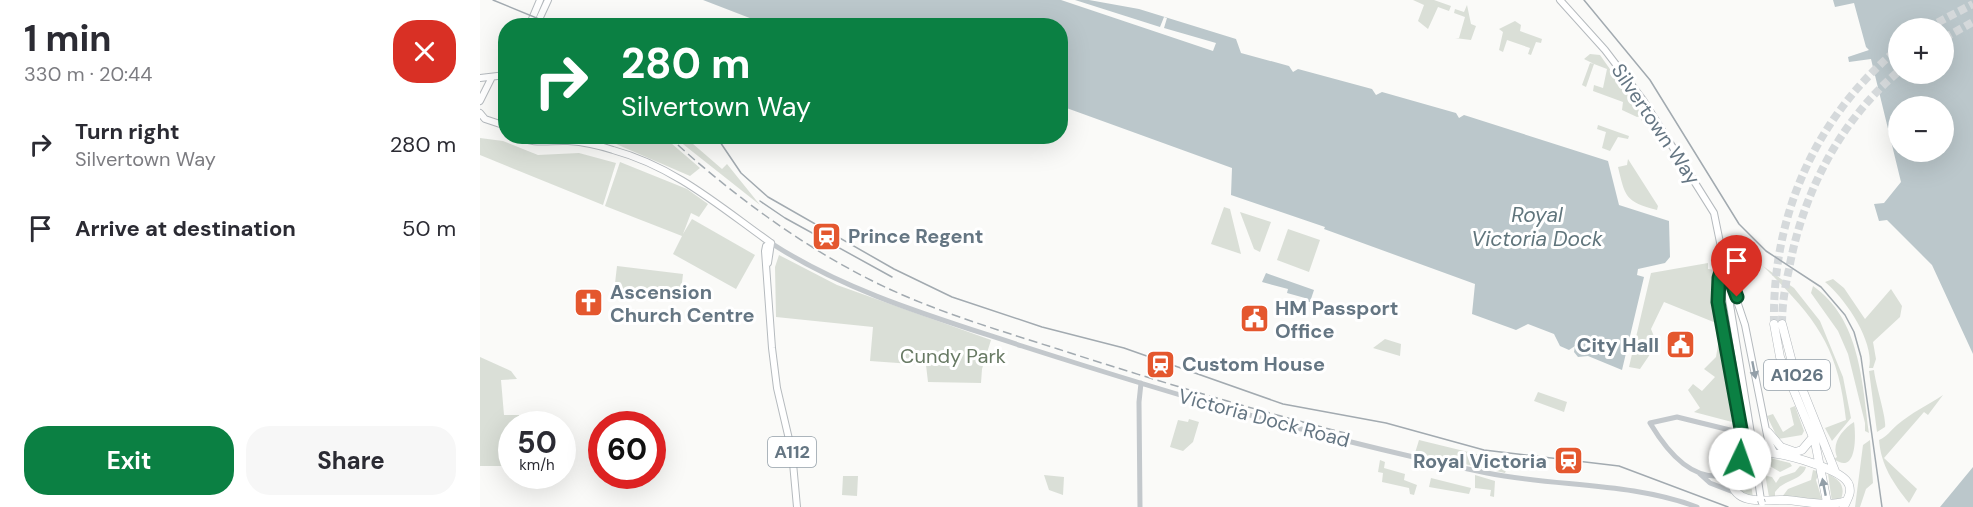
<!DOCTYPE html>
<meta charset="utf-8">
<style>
:root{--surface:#fff;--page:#f7f7f7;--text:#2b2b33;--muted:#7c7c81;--accent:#0b8043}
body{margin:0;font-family:"DM Sans",sans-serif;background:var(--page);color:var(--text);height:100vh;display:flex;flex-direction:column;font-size:22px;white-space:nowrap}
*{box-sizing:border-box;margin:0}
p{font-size:20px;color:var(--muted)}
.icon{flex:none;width:33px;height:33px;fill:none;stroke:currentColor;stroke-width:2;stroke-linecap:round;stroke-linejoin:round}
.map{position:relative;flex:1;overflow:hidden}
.drawer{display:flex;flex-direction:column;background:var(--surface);width:480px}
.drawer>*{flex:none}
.banner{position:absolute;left:18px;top:18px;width:570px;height:126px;border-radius:24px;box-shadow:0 6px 24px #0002;background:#0b8043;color:#fff;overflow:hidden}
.buttons{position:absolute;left:1408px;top:18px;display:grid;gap:12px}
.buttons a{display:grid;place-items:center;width:66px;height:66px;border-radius:50%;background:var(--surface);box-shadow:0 6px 24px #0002;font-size:30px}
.speed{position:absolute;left:18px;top:411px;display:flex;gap:12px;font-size:30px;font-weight:700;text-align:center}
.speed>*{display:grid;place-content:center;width:78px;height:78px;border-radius:50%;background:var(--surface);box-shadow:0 6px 24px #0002;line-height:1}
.speed small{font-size:15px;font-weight:400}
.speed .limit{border:9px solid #d22;background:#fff;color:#111}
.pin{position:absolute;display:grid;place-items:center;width:51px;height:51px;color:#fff;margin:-62px -26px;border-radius:50% 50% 50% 0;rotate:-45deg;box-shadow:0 0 6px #0007}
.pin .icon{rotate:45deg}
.me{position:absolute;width:66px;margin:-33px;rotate:3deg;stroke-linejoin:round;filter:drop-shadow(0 0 4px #0008)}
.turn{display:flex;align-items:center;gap:21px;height:126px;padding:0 24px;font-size:27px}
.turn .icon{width:78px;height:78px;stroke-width:2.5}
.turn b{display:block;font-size:42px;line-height:51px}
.round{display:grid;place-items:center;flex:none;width:63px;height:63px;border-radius:24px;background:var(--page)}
.overview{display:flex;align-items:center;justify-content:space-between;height:102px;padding:0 24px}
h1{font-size:36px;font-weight:700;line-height:45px}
.button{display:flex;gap:12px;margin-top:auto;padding:12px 24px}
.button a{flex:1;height:69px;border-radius:24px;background:var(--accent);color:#fff;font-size:24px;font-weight:700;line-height:69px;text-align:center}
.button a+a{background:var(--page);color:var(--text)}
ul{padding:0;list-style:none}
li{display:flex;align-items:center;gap:18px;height:84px;padding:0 24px}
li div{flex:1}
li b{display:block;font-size:22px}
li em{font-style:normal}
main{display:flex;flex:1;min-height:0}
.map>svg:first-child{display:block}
</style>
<main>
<section class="drawer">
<div class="overview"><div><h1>1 min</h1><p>330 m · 20:44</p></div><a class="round" style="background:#d93025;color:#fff"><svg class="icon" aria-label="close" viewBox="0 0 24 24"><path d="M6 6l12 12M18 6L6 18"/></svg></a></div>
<ul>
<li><svg class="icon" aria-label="right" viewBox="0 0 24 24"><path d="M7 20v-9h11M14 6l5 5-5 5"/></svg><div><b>Turn right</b><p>Silvertown Way</p></div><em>280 m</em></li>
<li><svg class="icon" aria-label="arrive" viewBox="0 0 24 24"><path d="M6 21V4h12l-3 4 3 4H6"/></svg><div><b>Arrive at destination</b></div><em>50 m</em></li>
</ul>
<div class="button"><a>Exit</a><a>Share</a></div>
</section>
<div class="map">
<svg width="1493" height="507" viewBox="0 0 1493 507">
<rect width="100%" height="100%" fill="#fafaf8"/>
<path fill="#dadfd7" d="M933 0H954L971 6 969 11 958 7 948 29 938 21 944 5Z
M987 5 991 24 996 26 991 40 975 38H979L985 17 974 13 975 9 984 12Z
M1035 21 1041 25 1040 31 1062 39 1061 43 1056 42 1051 55 1048 54 1050 48 1027 40 1023 52 1019 50 1023 32 1019 29Z
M1110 54 1120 55 1168 123 1161 120V116L1157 117 1142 110 1143 102 1113 91 1114 85 1123 88 1127 69 1114 64 1106 87 1102 85 1110 63 1114 64 1104 59Z
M1118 125 1149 136 1148 139 1138 137 1130 151 1122 148 1126 132 1117 129Z
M61 137H184L220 168 210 176 136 144 97 137Z
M194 137H205L242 169 247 164 280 205Z
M0 138 23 141 58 155 99 153 136 163 123 205 0 155Z
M1148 159 1178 206 1177 210C1145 202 1145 196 1138 167L1147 165Z
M140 162 207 189 228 204 219 217 211 213 203 234 212 219 275 255 256 289 193 254 202 236 125 206Z
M744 207 750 209 761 254 731 244Z
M760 212 791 222 780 252 774 249Z
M808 229 840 240 829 272 797 260Z
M299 255 357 285 511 340 502 369 501 383 448 382 446 365 390 361 393 327 296 317 295 267Z
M1228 263V269L1235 270 1233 290 1236 323 1184 302 1171 329 1177 344 1160 369 1149 367 1171 273Z
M137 266 203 274 200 300 134 292Z
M1283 266 1314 288 1340 321 1363 377 1371 418 1352 441 1345 428 1366 420C1358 344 1335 318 1283 266Z
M1353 279 1364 288 1385 319 1411 289 1422 306 1420 317 1393 342 1396 359 1393 368H1389C1395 342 1365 298 1345 282Z
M1333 286C1380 319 1382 381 1389 433L1385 431V423L1368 354 1358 331 1331 293Z
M905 339 921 344 920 356 893 348Z
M1239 339 1252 422 1214 412 1220 408 1208 390 1213 384 1222 391 1235 377 1224 369 1236 357Z
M0 357 31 371 37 379 21 380 24 415H39L40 424H32L31 466H0Z
M1394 370C1395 383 1407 419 1405 427L1397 432 1389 371Z
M1058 392 1087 402 1084 412 1054 401Z
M1463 395 1448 415 1444 412 1404 458 1437 489 1429 503C1413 483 1401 465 1399 440 1408 436 1410 431 1417 425 1431 413 1448 405 1463 395Z
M1315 406 1324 431 1322 435 1298 439 1287 416 1293 414 1303 432 1314 425 1310 408Z
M709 419 719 422 713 442 703 451 690 447 698 420 708 422Z
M1374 422C1376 435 1377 476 1354 459L1357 457C1351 443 1363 429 1374 422Z
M939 440 1029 462 1025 473 935 453Z
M1390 440 1393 483 1386 489 1380 507H1375L1383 445Z
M1283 456 1310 463 1312 466 1300 472 1283 462Z
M900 460 905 462 904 468 925 474 924 480 937 485 934 495 930 494 929 488 902 482 903 473 898 472Z
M1267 461 1273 497 1261 492 1255 480 1258 468Z
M1320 466 1326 467C1322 481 1304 479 1295 492V497H1289L1284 468H1291L1286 471 1287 476 1292 477 1296 483 1300 477 1315 472Z
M1333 470 1337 471 1338 476 1336 480 1343 503 1302 497 1308 489 1331 480Z
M1348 474C1359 479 1366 486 1361 499L1352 502Z
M564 475 584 477 583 495 569 490Z
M995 475 1015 481 1014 497 1010 496 1011 490 995 488Z
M363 476H378L377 496 362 495Z
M951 478 991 488 989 494 949 487Z"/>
<path fill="#bbc7cb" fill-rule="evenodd" d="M223 0H609L659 9 756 39 761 53 809 66 813 72 818 69 892 89 896 95 902 92 976 113 979 118 984 115 1128 161 1139 205 1189 221 1190 257 1185 263 1158 269 1157 275 1164 277 1142 370 1108 356 1098 357 1094 352 1095 346 1089 350 1080 346 1074 334 1048 324 1036 330 992 314 995 284 844 229 845 227 751 195 752 168 581 106 580 26 288 25Z
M1353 0H1493V354L1452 265 1407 220 1399 221 1394 204 1404 203 1421 182 1391 59 1369 62 1368 57 1389 50 1386 47 1374 3 1355 7ZM1419 28H1464V74H1419ZM1464 106V152H1419V106Z
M786 273 834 290 830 302 825 301V298L807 293 808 289 782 282Z
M1493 467V507H1460Z"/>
<path fill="#fafaf8" d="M581 0H595L680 27 684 17 687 18 684 28 736 43 733 51Z"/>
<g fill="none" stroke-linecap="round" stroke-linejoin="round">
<path stroke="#d5d9db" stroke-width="8" stroke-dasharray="8 4" stroke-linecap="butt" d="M1447 28 1493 4
M1464 38 1493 22
M1294 324C1292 216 1335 117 1419 48
M1302 324C1302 305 1305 287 1309 269 1323 193 1359 122 1419 71"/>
<defs>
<path id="major" d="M1080 0 1125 50 1163 100 1234 213 1244 262 1265 325 1288 440 1295 454
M49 26 60 0
M56 26 68 0
M0 78 26 75
M0 101 12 77
M0 113 5 119 26 126
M38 136C51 145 72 140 88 141 103 142 118 145 133 150 195 167 239 206 291 243
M291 243 286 246 285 251 292 348 297 388 312 452 317 507
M288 263 291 243
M1244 268C1226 291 1258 409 1263 442L1260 459
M1244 268 1274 452
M1275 460 1281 500"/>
<path id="highway" d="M1294 324 1300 357 1335 442 1348 507
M1302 324 1313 366 1355 471
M1288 432 1301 447 1315 452
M1306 455 1322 450 1333 437
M1364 507C1367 499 1372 494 1369 485 1364 469 1305 454 1289 453 1279 452 1270 454 1261 458 1255 464 1250 473 1252 483 1257 507 1289 499 1307 500 1327 502 1348 507 1366 501"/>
</defs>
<use href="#major" stroke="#b5babe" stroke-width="8"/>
<use href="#highway" stroke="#b4b9bd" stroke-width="9"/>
<path stroke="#c3c8cc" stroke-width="5" d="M291 243C366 292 457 318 542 346 695 395 849 441 1007 473 1076 487 1150 482 1217 507
M1220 474 1230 483 1256 493
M1252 474C1214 485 1188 453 1170 423L1197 417 1262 433
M660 507 659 402 661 383"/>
<use href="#major" stroke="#fff" stroke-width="6"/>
<use href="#highway" stroke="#fff" stroke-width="8"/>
<path stroke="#a2aab0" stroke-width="1.5" d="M13 0 76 26
M1104 0 1170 80 1259 224 1286 251 1341 287 1365 315 1374 332 1381 357 1402 507
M236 136 261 173 288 197 414 269 472 297 562 327 644 348 803 404 906 423 1004 450 1139 466 1248 507
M280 201 305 218 412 277"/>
<path stroke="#a2aab0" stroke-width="1.5" stroke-dasharray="9 4.5" stroke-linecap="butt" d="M188 136C252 195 328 251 407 288 461 313 521 331 578 349 674 380 770 409 869 434"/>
<defs>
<path id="major-bridge" d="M1274 452 1275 460
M1281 500 1282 503"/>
</defs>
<use href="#major-bridge" stroke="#b5babe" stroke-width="8" stroke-linecap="butt"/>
<path stroke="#c3c8cc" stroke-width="5" d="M1262 433H1266"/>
<use href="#major-bridge" stroke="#fff" stroke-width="6"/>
</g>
<defs><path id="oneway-solid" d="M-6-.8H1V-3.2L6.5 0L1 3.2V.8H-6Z" transform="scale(1.5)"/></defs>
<g fill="#939fa8">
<use href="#oneway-solid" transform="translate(1274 370) rotate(79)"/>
<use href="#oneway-solid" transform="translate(1344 487) rotate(-101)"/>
</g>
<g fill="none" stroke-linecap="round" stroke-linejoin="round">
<defs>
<path id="route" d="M1257 297 1244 262 1239 278 1238 302 1263 440 1260 459"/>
</defs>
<use href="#route" stroke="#07532c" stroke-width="15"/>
<use href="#route" stroke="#0b8043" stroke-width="10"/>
</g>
<defs>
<symbol id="station-square" viewBox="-11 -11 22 22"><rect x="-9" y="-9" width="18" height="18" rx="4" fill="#e4572e" stroke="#fff"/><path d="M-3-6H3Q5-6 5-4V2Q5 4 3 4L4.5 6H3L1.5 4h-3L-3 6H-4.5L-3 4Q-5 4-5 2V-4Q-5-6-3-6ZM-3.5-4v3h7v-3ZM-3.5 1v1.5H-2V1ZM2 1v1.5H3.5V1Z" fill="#fff"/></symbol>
<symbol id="church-square" viewBox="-11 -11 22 22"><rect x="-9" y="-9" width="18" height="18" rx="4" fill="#e4572e" stroke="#fff"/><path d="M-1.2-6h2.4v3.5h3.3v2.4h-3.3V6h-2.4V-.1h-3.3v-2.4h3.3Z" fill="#fff"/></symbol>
<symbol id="civic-square" viewBox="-11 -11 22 22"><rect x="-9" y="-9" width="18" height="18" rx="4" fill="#e4572e" stroke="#fff"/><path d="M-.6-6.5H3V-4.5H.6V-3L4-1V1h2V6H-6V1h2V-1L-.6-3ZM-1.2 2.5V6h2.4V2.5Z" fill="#fff"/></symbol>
</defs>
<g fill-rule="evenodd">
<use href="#station-square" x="330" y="220" width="33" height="33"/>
<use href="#church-square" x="92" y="286" width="33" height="33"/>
<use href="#civic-square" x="758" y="302" width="33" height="33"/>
<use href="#civic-square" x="1184" y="328" width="33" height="33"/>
<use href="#station-square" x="664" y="348" width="33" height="33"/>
<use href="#station-square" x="1072" y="444" width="33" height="33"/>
</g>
<g text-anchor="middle" stroke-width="6" stroke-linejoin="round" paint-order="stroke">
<g fill="#fff" stroke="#939fa8" stroke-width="1.5">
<rect x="1284" y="360" width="66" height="30" rx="4.5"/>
<rect x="288" y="437" width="48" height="30" rx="4.5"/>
</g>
<g font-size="18" font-weight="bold" fill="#657683">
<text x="1317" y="381">A1026</text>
<text x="312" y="458">A112</text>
</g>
<g font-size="20" fill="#657683" stroke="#fff">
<text transform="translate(1176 124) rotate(56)" y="7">Silvertown Way</text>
<text transform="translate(784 418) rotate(15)" y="7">Victoria Dock Road</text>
</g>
<g font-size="20" font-weight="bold" fill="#657683" stroke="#fff" text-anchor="start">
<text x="368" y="243">Prince Regent</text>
<text x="130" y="299">Ascension<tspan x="130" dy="23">Church Centre</tspan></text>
<text x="795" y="315">HM Passport<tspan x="795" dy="23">Office</tspan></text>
<text x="1179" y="352" text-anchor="end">City Hall</text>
<text x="702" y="371">Custom House</text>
<text x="1067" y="468" text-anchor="end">Royal Victoria</text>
</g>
<g font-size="20" fill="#687a64" stroke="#fff">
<text x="473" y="363">Cundy Park</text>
</g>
<g font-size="21" font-style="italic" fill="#60757c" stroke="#fff">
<text x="1057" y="222">Royal<tspan x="1057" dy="24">Victoria Dock</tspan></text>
</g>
</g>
</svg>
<div class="buttons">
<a>+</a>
<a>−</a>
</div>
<div class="speed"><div>50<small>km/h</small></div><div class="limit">60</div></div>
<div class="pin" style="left:1257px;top:297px;background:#d93025"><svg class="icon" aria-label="arrive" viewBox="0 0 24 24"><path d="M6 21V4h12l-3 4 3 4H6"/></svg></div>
<svg class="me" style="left:1260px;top:459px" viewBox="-20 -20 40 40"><circle r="19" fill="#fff"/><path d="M0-13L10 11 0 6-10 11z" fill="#0b8043"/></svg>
<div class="banner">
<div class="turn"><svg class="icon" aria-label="right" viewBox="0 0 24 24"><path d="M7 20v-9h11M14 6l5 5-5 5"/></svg><div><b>280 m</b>Silvertown Way</div></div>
</div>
</div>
</main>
